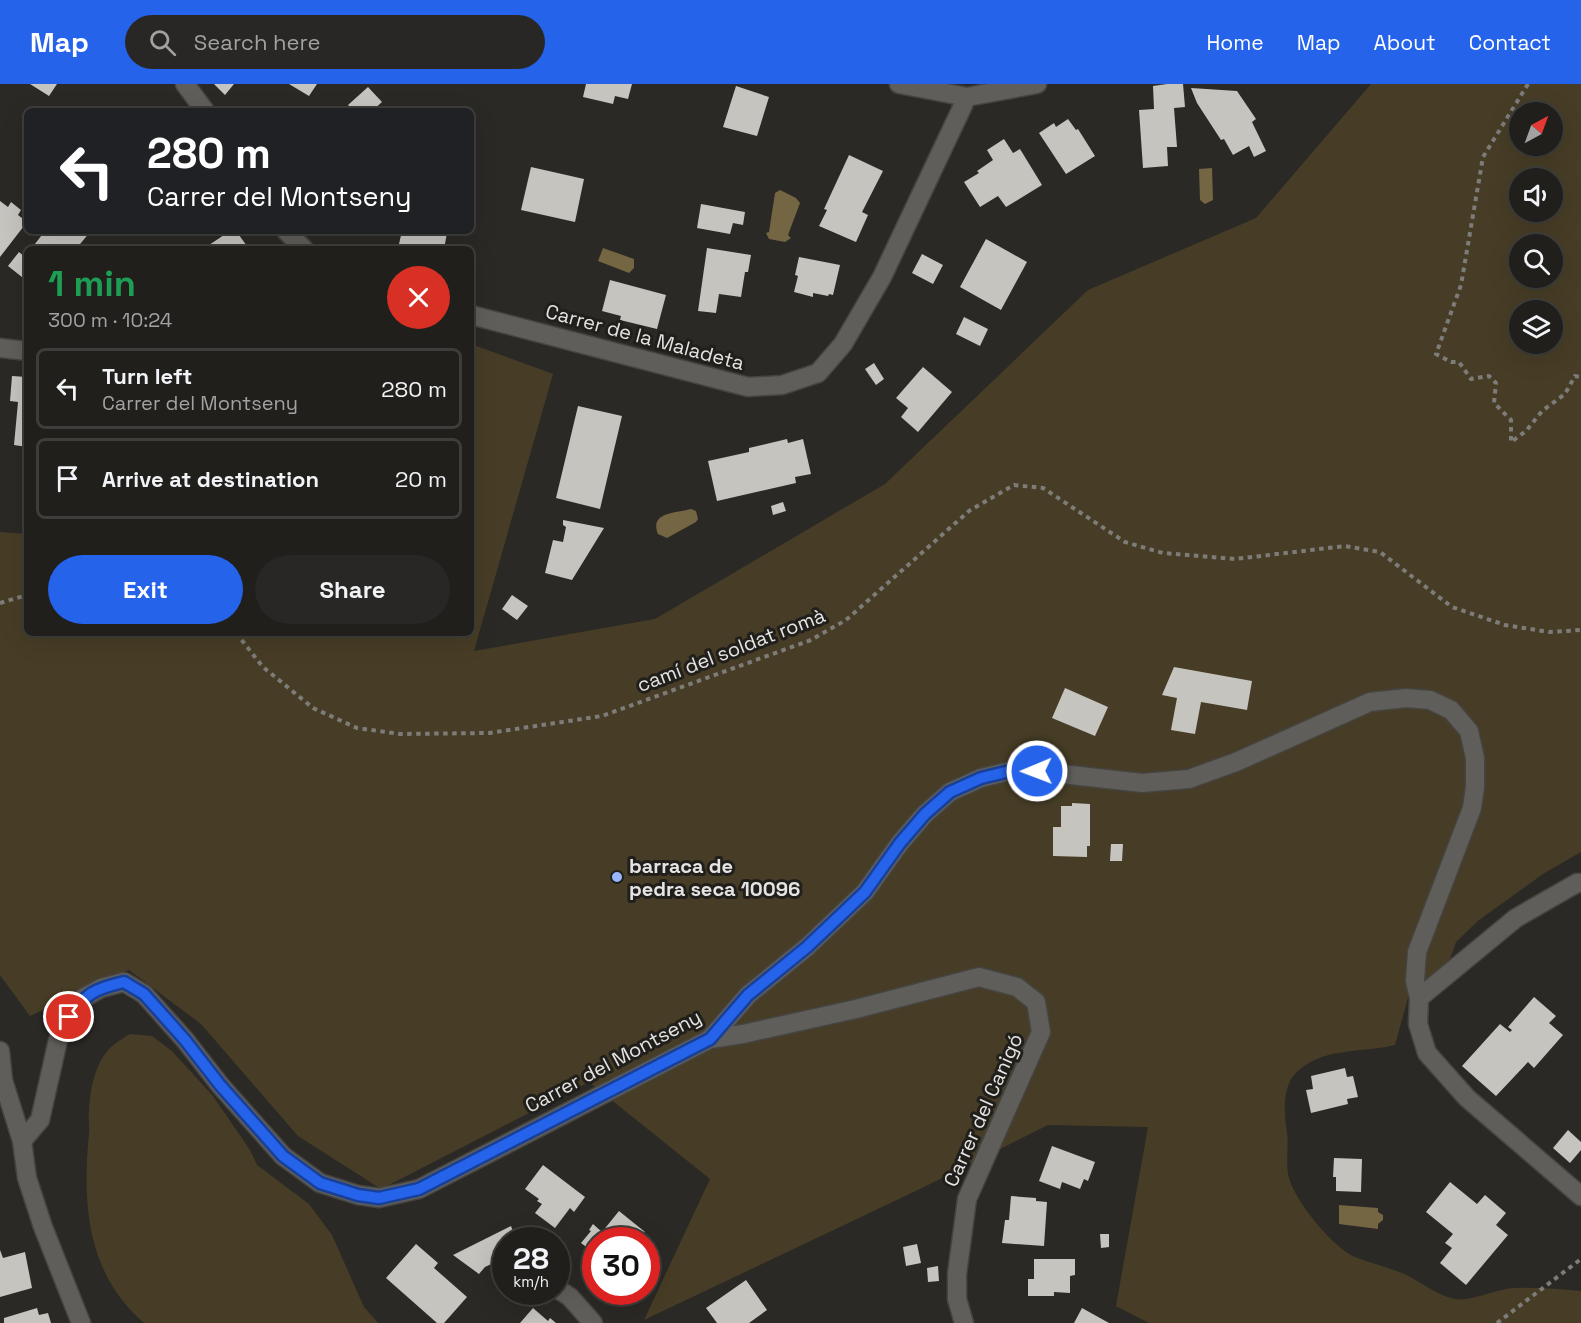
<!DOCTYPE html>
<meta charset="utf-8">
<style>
:root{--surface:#201f1c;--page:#282725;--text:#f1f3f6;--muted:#a2a2a3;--line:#3d3d3b;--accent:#2563eb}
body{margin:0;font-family:"Space Grotesk",sans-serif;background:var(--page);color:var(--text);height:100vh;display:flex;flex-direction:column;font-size:22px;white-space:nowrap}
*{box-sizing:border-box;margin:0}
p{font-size:20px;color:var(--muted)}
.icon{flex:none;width:33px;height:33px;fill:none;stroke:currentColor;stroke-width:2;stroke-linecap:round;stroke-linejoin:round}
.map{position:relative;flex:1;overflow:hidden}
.sheet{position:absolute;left:24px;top:162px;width:450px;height:390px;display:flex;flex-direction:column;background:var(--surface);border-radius:9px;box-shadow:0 6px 24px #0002,0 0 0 2px var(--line)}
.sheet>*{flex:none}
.top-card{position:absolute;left:24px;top:24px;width:450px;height:126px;border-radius:9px;box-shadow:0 6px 24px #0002,0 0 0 2px var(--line);background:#202124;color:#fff;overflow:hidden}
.needle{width:39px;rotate:41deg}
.buttons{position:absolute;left:1509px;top:18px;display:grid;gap:12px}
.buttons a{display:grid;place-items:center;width:54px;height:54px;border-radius:50%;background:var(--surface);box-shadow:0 6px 24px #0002,0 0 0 2px var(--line);font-size:30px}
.speed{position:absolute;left:492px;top:1143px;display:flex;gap:12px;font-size:30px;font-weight:700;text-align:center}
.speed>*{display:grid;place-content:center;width:78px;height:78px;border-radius:50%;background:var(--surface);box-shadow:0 6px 24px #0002,0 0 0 2px var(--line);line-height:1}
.speed small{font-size:15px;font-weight:400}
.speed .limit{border:9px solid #d22;background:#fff;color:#111}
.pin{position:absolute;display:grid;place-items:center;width:51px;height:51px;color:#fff;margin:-26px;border:3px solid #fff;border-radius:50%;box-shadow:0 2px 6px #0007}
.me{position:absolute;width:66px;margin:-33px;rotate:269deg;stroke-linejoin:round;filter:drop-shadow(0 0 4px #0008)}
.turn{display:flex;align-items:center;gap:21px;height:126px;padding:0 24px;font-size:27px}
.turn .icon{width:78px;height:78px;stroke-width:2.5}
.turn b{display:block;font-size:42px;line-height:51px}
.round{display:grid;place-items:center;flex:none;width:63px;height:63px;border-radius:32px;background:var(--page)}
.overview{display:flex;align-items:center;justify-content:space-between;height:102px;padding:0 24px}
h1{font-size:36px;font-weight:700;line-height:45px;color:#1e9e55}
.action{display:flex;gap:12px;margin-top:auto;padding:12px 24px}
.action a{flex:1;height:69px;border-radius:36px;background:var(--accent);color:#fff;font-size:24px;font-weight:700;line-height:69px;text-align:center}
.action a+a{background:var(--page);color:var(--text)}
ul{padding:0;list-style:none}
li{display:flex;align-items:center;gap:18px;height:81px;margin:0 12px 9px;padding:0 12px;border:3px solid var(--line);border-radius:9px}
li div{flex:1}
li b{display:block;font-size:22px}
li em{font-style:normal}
header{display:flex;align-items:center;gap:36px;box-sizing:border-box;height:84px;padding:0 30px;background:var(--accent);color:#fff}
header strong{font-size:28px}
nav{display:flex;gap:33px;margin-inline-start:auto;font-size:21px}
.search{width:420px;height:54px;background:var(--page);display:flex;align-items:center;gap:15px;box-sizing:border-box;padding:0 21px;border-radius:33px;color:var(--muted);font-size:22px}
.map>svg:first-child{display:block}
</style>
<header>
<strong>Map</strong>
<div class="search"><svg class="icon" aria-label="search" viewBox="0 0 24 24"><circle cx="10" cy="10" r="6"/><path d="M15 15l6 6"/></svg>Search here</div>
<nav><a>Home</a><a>Map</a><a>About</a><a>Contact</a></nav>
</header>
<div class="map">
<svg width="1581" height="1239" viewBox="0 0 1581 1239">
<rect width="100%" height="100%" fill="#2a2925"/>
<path fill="#473d26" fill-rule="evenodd" d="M1371 0H1581V768L1543 790 1479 836 1456 858 1450 875 1438 889 1409 910 1395 961C1363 969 1328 963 1300 985 1281 1000 1284 1028 1287 1049 1289 1063 1285 1080 1289 1094 1295 1117 1333 1164 1355 1173 1370 1179 1387 1183 1402 1189 1421 1197 1435 1211 1455 1215 1471 1218 1496 1205 1513 1204 1535 1203 1559 1205 1581 1207V1239H1149L1116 1222 1148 1043 1048 1041 922 1104 644 1236 710 1095 589 998 381 1105 298 1052 201 940 129 886 30 932 0 891V448L27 450V549H471V260L553 290 474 567 655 535 885 400 1088 206 1256 134ZM1520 28H1552V62H1520ZM1520 94H1552V128H1520ZM1520 160H1552V194H1520ZM1520 226H1552V260H1520Z
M130 950 152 952 172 967 213 1012 250 1066 257 1081 309 1120 332 1151 364 1223 378 1239H144C87 1190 82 1120 89 1050 90 1042 88 1034 89 1027 90 1006 95 978 111 963 116 958 124 954 130 950Z"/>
<path fill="#746543" d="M1212 84 1213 116 1205 120 1200 116 1199 85Z
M780 106 796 114 800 119 788 151 791 154 785 158 769 155 766 149 769 148 775 109Z
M603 164 634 175V184L629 189 598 177Z
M691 425 696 427 698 435 696 438 667 454 658 450C649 428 676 429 691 425Z
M1339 1121 1378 1124V1128L1383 1131V1136L1378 1140V1145L1339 1140Z"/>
<path fill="#c6c4bf" d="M30 0H57L49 12Z
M214 0H234L225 11Z
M289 0H317L309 12Z
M586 0H632L628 15 615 12 613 20 583 13Z
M1167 0H1183L1185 23 1174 24 1177 63H1167L1168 82 1143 84 1139 26 1154 25 1153 2Z
M736 2 769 13 757 52 723 43Z
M368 3 382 18 372 27H354L348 21Z
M1191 4 1237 7 1256 35 1252 38 1266 67 1254 73 1249 62 1233 71 1224 55 1221 56 1197 19Z
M1068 35 1076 46 1078 45 1095 72 1066 90 1039 49 1054 39 1056 43Z
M1004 55 1013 69 1020 65 1042 101 1006 123 998 112 980 123 964 98 979 89 977 87 993 76 987 66Z
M849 71 883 87 862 128 868 131 856 158 819 142 827 126 824 125Z
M531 83 584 95 575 138 521 126Z
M0 117 8 123 11 118 21 126 18 131 27 138 0 173Z
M701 120 745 128 743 141 733 139 730 150 697 144Z
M45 147H88L90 148 76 165H31Z
M230 147H236L247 162 250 160 254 165H211L209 161Z
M402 147H455L454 150 447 149 444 165H420L399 160Z
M986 155 1027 178 1001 226 960 203Z
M707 164 751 171 748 188H745L741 213 719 210 716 229 698 227Z
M19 168 25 173 27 170V197L8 182Z
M922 170 943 181 933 200 912 189Z
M799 173 840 181 833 211 829 210 828 212 813 209V213L794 208 798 192 795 191Z
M610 196 666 211 657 245 620 236 621 232 602 227Z
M964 233 988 245 980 262 956 250Z
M874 279 884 295 876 301 865 285Z
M923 283 952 308 918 348 901 333 908 324 896 314Z
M12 292 27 293V363L14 361 18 318 10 317Z
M578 322 622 332 600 425 556 414Z
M787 355 788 359 803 355 811 390 795 393 796 399 717 417 708 377 749 368V364Z
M783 418 786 427 773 431 771 422Z
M563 436 604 444 572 496 545 489 553 456 563 458 566 443 563 441Z
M512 511 528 522 517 536 502 525Z
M1174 583 1252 597 1247 626 1201 618 1195 650 1171 646 1177 614 1162 611Z
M1065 604 1108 623 1095 652 1052 634Z
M1072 719 1090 720V762H1087V773L1053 772V743H1061V722H1072Z
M1111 760H1123L1122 777H1110Z
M1534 913 1556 932 1549 939 1563 951 1534 984 1528 978 1496 1012 1462 982 1500 940 1510 948 1512 946 1508 943Z
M1345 984 1347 993 1353 992 1358 1013 1347 1015 1348 1020 1311 1029 1306 1006 1313 1005 1311 992Z
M1568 1046 1581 1058V1066L1570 1079 1553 1064Z
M1052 1062 1095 1078 1088 1097 1084 1095 1080 1105 1062 1098 1060 1105 1039 1097Z
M1334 1074 1362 1075 1361 1108 1336 1107V1093H1333Z
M543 1081 585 1113 574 1128 570 1124 555 1144 535 1129 542 1120 537 1117 539 1115 525 1105Z
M1450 1098 1477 1120 1485 1111 1506 1129 1496 1141 1508 1151 1466 1201 1440 1179 1452 1164 1445 1159 1453 1150 1426 1128Z
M1011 1112 1036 1114V1117L1047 1118 1044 1162 1002 1159 1005 1136H1009Z
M619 1127 645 1148 638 1156H596V1183L583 1173 589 1165 581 1159 591 1147 589 1146 593 1140 602 1148Z
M511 1142 516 1156H506V1173L485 1183 479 1190 453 1171Z
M1100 1150H1109V1163L1101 1164Z
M416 1160 438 1179 434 1184 467 1213 444 1239H437L386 1194Z
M917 1160 921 1179 906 1182 903 1163Z
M0 1166 3 1174 25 1168 32 1204 0 1213Z
M1034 1175H1075V1191L1070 1192V1209L1054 1208V1212H1028V1195H1034Z
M938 1182 939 1197 928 1198 927 1184Z
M746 1196 767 1226 749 1239H717L706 1224Z
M37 1224 39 1231 48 1229 51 1239H4V1234Z
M533 1224 548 1237 550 1234 556 1239H520Z
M1082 1224 1109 1239H1074Z"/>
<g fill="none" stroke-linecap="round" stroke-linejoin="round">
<defs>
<path id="minor" d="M185 0 205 27
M899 0 967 13 1037 0
M286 147 304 165
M471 231 748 303 782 301 818 289 843 260 882 193 967 13
M0 264 27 267
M1419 914 1516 834 1577 799H1581
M710 955 743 950 856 925 979 893 1017 903 1036 918 1041 948 967 1115 957 1190V1215L964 1239
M0 967 3 996 22 1057 27 1094 43 1143 81 1239
M22 1057 40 1036 58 956 69 933 83 914 101 904 124 898 144 910 185 956 220 1001 283 1072 320 1099 358 1111 379 1114 419 1105 710 955 748 911 807 863 865 808 900 759 925 730 950 708 981 694 1018 685 1142 699 1189 695 1236 678 1370 618 1406 614 1430 616 1451 626 1469 647 1475 674V703L1472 724 1417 868 1415 897 1419 914 1418 940 1427 969 1467 1014 1581 1112
M556 1204 570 1213 593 1239"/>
</defs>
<use href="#minor" stroke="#454441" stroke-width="21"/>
<path stroke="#7d7c79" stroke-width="4" stroke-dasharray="4.5 4.5" stroke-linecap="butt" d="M1528 0 1483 73 1461 201 1436 270 1451 278H1459L1471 295 1489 292 1496 299 1494 319 1511 336V358L1526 347 1542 327 1565 310 1575 292 1581 293
M0 519 27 511
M236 549 263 583 313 624 357 644 400 650 489 649 602 632 811 556 846 536 969 427 1014 401 1043 404 1125 458 1163 469 1235 475 1345 462 1380 468 1452 523 1505 541 1549 548 1581 546
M1497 1239 1581 1175"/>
<use href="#minor" stroke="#5f5e5a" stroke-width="18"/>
</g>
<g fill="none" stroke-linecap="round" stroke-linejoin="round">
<defs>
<path id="route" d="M69 933C87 909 94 905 124 898L144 910 185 956 220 1001 283 1072 320 1099 358 1111 379 1114 419 1105 710 955 748 911 807 863 865 808 900 759 925 730 950 708 981 694 1018 685 1037 687"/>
</defs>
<use href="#route" stroke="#184099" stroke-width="15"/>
<use href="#route" stroke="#2563eb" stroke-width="10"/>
</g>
<circle fill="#98b5fd" stroke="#211f1c" stroke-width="2" cx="617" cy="793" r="6"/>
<g text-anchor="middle" stroke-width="6" stroke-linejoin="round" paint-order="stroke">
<g font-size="20" fill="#e5e4e2" stroke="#211f1c">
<text transform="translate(645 253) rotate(15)" y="7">Carrer de la Maladeta</text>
<text transform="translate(731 566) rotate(-21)" y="7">camí del soldat romà</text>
<text transform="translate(613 977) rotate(-28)" y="7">Carrer del Montseny</text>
<text transform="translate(983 1026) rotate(-66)" y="7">Carrer del Canigó</text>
</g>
<g font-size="20" font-weight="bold" fill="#e5e4e2" stroke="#211f1c" text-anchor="start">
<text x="629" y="789">barraca de<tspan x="629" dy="23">pedra seca 10096</tspan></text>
</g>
</g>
</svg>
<div class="buttons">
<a><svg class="needle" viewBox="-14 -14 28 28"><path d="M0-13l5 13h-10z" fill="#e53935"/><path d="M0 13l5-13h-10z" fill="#a2a2a3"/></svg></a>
<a><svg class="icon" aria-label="sound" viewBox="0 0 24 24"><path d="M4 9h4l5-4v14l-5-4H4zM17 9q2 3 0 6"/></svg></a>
<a><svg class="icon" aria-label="search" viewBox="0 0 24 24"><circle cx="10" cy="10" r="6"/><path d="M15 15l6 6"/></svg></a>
<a><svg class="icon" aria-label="layers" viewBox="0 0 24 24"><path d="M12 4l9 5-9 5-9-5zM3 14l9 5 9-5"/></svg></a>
</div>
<div class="speed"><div>28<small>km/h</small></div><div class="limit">30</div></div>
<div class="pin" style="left:69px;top:933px;background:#d93025"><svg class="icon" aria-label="arrive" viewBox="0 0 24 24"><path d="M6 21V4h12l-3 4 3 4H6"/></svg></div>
<svg class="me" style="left:1037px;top:687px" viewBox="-20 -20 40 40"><circle r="17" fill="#2563eb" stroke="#fff" stroke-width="3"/><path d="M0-11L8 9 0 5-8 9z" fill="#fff"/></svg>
<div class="top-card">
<div class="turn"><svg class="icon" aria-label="left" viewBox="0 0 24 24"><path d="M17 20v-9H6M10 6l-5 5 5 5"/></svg><div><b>280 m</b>Carrer del Montseny</div></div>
</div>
<section class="sheet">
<div class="overview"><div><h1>1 min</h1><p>300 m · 10:24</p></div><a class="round" style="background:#d93025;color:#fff"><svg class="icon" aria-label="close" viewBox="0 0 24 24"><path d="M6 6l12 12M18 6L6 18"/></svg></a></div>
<ul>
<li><svg class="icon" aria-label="left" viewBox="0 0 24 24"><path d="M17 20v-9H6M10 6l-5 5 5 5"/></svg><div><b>Turn left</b><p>Carrer del Montseny</p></div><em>280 m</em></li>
<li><svg class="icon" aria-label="arrive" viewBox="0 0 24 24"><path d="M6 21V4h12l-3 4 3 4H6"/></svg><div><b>Arrive at destination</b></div><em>20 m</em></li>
</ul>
<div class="action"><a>Exit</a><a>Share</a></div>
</section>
</div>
